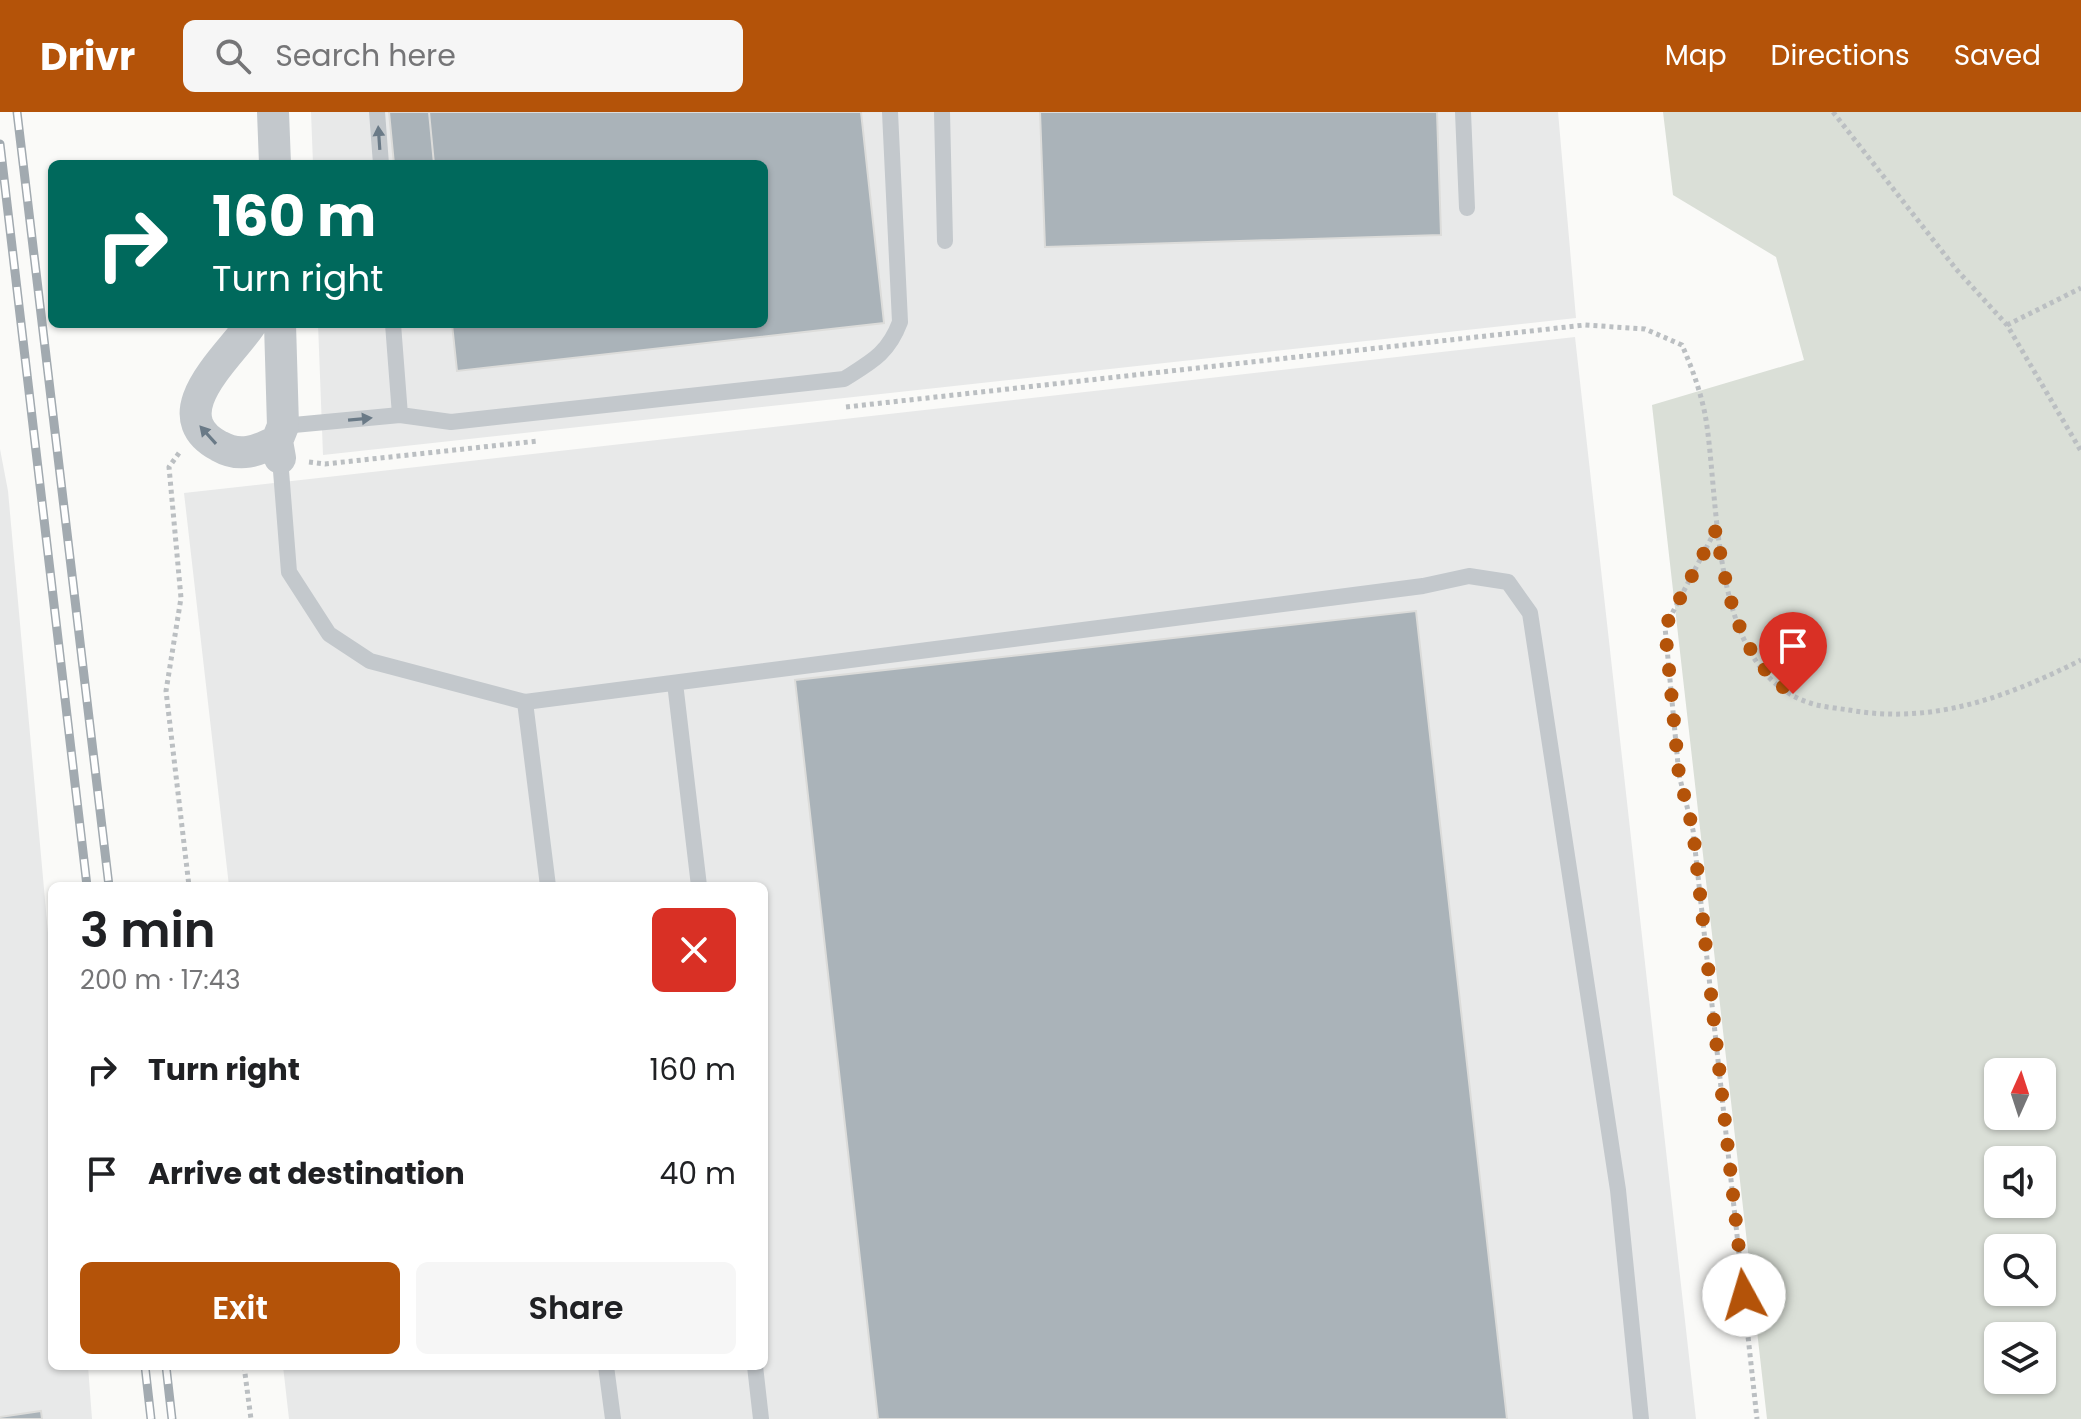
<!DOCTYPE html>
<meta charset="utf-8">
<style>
:root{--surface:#fff;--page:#f6f6f6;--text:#202124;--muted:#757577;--accent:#b45309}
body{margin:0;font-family:Poppins,sans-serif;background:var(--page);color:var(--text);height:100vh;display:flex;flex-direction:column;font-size:30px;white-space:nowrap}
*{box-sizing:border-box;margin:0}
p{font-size:26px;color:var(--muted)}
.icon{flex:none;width:44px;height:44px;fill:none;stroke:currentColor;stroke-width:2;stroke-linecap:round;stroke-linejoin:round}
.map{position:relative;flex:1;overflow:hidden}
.details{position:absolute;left:48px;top:770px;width:720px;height:488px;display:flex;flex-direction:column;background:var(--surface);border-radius:12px;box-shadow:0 2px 6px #0004}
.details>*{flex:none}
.banner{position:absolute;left:48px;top:48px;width:720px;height:168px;border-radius:12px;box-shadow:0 2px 6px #0004;background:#00695c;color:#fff;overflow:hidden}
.needle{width:52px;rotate:3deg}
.buttons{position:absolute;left:1984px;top:946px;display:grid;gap:16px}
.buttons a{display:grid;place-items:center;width:72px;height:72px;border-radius:12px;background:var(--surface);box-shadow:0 2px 6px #0004;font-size:40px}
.pin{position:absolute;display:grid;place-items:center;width:68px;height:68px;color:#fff;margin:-82px -34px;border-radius:50% 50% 50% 0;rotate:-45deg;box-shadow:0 0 8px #0007}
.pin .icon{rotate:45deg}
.me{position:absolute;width:88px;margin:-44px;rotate:354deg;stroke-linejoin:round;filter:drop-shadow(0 0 6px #0008)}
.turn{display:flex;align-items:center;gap:28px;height:168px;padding:0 32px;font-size:36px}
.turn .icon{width:104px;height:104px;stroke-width:2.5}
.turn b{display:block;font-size:56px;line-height:68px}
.round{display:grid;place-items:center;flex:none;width:84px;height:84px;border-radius:12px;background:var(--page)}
.head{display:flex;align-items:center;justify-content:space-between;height:136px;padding:0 32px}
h1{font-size:48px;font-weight:600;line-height:60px}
.cta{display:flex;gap:16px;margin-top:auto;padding:16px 32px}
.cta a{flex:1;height:92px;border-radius:12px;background:var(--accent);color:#fff;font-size:32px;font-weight:600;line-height:92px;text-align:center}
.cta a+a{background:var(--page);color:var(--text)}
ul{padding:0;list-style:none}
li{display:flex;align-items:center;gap:24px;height:104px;padding:0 32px}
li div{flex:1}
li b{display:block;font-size:30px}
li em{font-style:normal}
header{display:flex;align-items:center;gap:48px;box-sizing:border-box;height:112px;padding:0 40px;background:var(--accent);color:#fff}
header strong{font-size:38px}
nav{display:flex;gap:44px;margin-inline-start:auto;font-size:28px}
.search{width:560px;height:72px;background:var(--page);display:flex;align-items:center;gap:20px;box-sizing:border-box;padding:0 28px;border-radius:12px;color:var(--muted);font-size:30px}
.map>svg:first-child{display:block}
</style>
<header>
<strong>Drivr</strong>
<div class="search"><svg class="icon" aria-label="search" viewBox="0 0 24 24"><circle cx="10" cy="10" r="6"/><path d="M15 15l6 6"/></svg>Search here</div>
<nav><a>Map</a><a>Directions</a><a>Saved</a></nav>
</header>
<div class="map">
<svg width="2081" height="1307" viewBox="0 0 2081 1307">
<rect width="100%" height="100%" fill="#fafaf8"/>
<path fill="#e8e9e9" d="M311 0H1558L1576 206 323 343 318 212H764V52H313Z
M1575 225 1696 1307H289L283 1254H764V774H229L184 381Z
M0 337 8 379 52 865V1254H88L92 1307H0Z"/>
<path fill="#dadfd7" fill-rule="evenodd" d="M1663 0H2081V1307H1767L1652 293 1804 248 1776 145 1673 83ZM1998 960H2042V1004H1998ZM1998 1048H2042V1092H1998ZM1998 1136H2042V1180H1998ZM1998 1224H2042V1268H1998Z"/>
<path fill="#aab3b9" stroke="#dcdcda" stroke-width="2" d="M389 0H429L434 52H394Z
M429 0H861L884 211 457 259 452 212H764V52H434Z
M1040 0H1437L1441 123 1045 135Z
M1416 499 1507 1307H878L795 568Z
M41 1299 42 1307H0V1305Z"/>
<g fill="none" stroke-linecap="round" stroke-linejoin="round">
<path stroke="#bbbfc2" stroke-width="5" stroke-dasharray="4 4" stroke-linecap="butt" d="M1833 0 1956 157 2007 213 2081 339
M2007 213 2081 176
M846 295 1585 213 1645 217 1682 233C1692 256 1700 278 1705 302 1720 384 1708 555 1807 590 1820 595 1836 596 1849 598 1933 613 2007 585 2081 548
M179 341 169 355 181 486 166 579 189 774
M309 350 325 352 538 329
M1715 419 1665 515 1679 663 1693 718 1757 1307
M244 1254 251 1307"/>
<path stroke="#c3c8cc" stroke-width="16" d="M377 0 381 52
M942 0 945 129
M1463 0 1467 96
M400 303 451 310 844 267C871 250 888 242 900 210L890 0
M283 314 400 303 393 212
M280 346 289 460 329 522 370 549 525 590 1423 474 1469 464 1508 470 1530 501 1618 1078 1641 1307
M675 571 699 774
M525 590 548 774
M606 1254 613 1307
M755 1254 761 1307"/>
<path stroke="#c3c8cc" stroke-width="32" d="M273 0 275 52
M251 212C231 243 159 302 219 334 240 346 257 339 277 329
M280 212 283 314 277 329 280 346"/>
<defs>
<path id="rail" d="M17 0 109 774
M0 32 87 774
M145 1254 151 1307
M166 1254 172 1307"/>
</defs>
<use href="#rail" stroke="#a2aab0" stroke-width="9"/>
<use href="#rail" stroke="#fff" stroke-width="6" stroke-dasharray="18" stroke-linecap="butt"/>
</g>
<defs><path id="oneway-solid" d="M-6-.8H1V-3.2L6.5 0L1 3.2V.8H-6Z" transform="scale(2)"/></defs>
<g fill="#6a7a87">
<use href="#oneway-solid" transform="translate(379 26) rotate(-94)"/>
<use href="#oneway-solid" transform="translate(360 307) rotate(-5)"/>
<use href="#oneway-solid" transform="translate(208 323) rotate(-132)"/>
</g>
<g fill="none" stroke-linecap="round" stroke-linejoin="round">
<path stroke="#b45309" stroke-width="14" stroke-dasharray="0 25.2" d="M1744 1183 1693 718 1679 663 1665 515 1716 418C1727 478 1737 547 1793 582"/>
</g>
</svg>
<div class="buttons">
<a><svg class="needle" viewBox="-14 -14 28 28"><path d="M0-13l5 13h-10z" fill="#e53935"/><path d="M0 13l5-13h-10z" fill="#757577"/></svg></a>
<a><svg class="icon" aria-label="sound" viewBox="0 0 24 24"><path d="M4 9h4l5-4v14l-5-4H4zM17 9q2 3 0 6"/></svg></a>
<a><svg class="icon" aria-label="search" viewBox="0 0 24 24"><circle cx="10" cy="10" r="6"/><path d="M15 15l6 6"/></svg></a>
<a><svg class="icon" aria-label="layers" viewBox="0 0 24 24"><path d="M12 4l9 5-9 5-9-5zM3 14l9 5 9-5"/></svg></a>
</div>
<div class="pin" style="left:1793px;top:582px;background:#d93025"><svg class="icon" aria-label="arrive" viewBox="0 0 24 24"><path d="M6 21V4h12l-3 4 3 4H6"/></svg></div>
<svg class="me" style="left:1744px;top:1183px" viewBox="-20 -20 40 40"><circle r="19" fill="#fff"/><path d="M0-13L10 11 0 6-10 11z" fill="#b45309"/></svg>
<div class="banner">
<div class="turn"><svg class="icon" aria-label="right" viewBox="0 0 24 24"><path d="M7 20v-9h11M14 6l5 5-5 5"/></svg><div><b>160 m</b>Turn right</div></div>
</div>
<section class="details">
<div class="head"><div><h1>3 min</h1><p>200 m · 17:43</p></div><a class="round" style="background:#d93025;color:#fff"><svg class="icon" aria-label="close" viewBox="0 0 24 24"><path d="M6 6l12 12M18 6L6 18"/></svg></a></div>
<ul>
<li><svg class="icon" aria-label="right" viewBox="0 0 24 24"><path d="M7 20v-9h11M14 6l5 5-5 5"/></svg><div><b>Turn right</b></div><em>160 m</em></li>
<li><svg class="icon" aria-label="arrive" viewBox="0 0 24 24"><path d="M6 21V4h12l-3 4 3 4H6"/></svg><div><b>Arrive at destination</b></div><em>40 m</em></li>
</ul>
<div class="cta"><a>Exit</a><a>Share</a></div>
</section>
</div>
